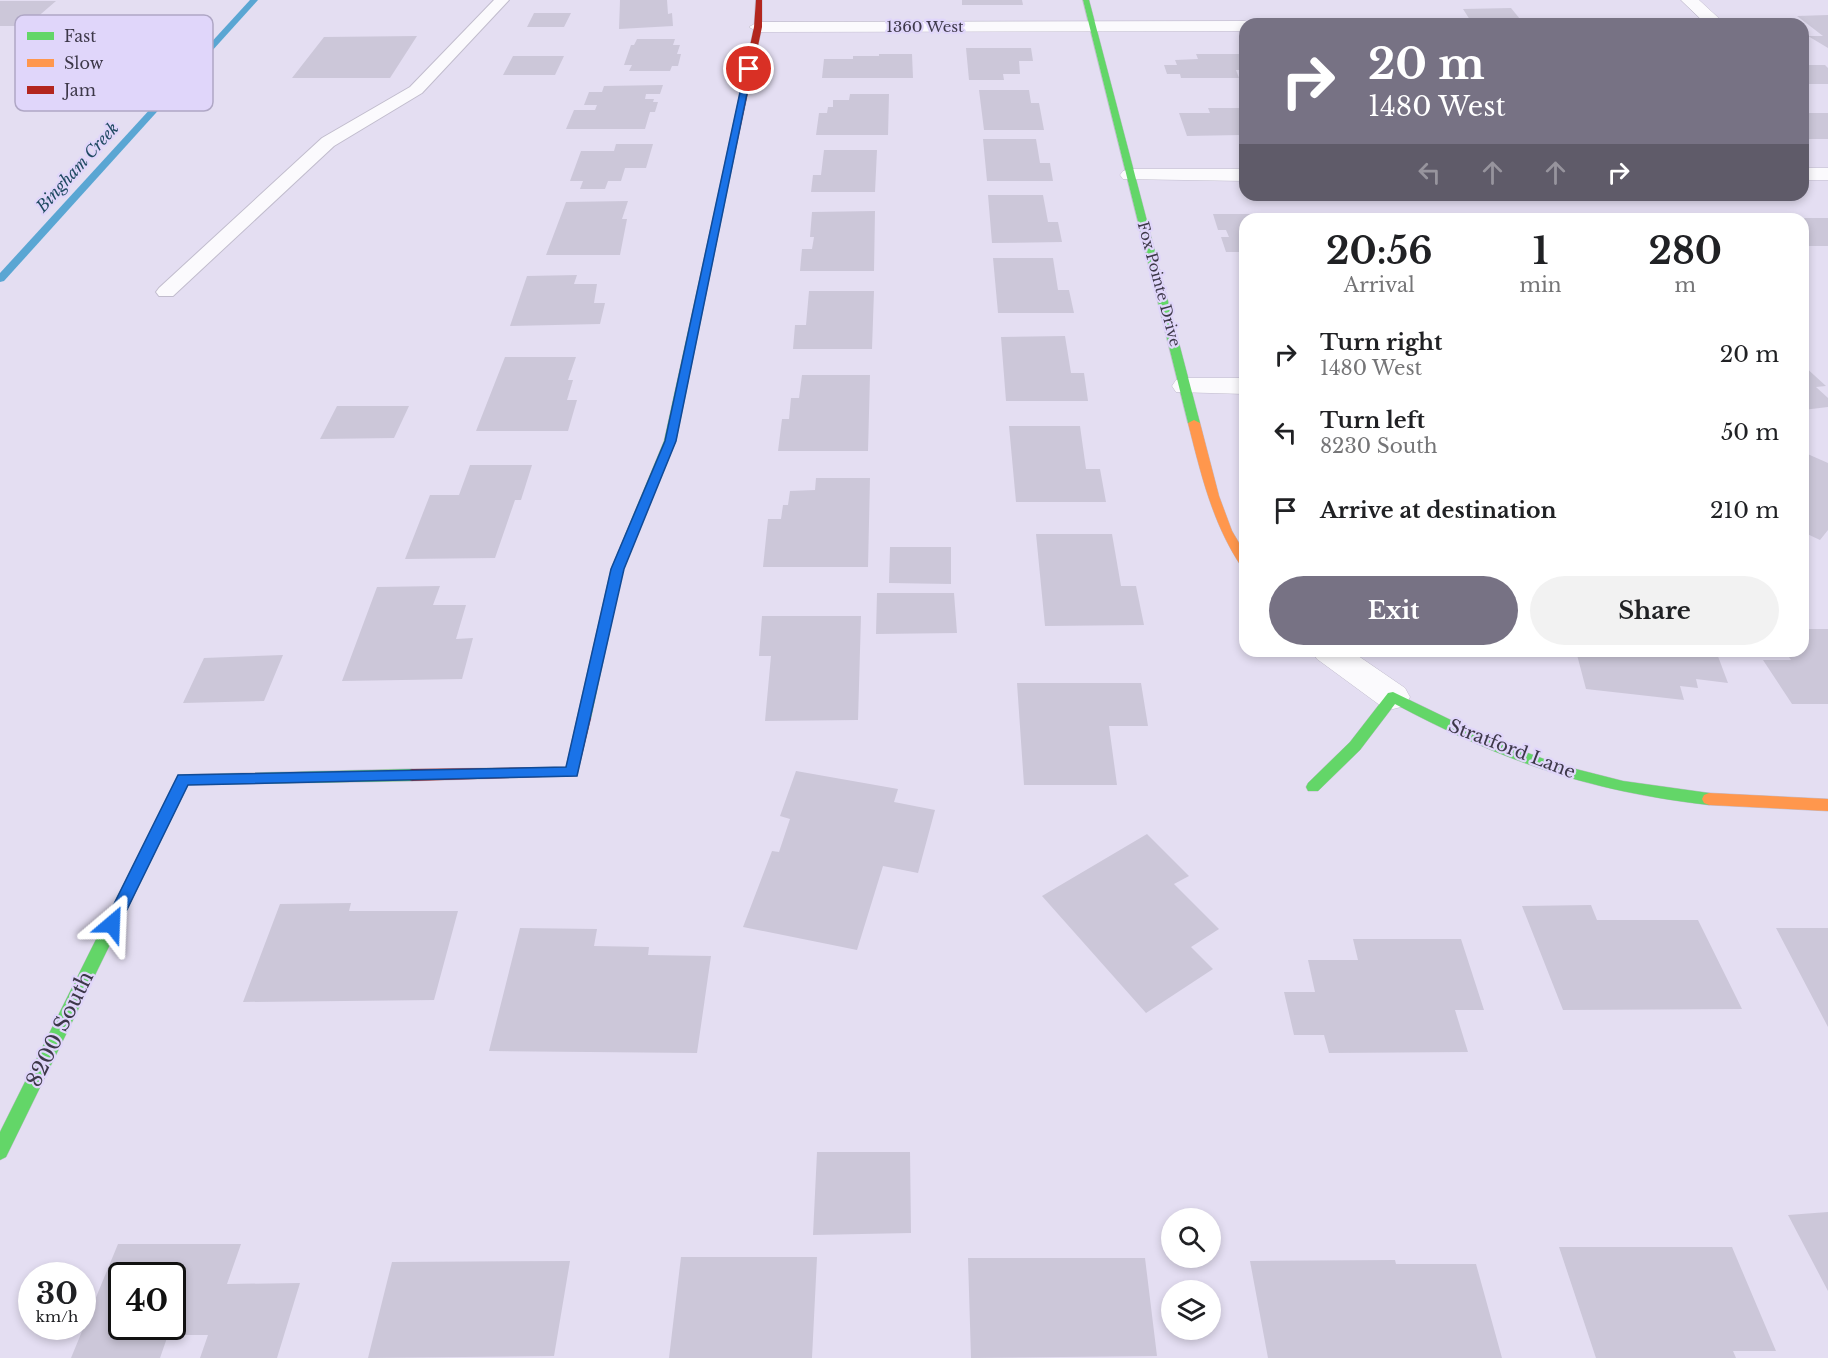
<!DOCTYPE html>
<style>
:root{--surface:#fff;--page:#f2f2f2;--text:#202124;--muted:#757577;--accent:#777284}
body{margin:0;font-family:"Libre Baskerville",serif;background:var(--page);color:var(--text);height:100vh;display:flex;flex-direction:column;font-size:22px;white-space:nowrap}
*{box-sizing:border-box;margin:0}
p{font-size:20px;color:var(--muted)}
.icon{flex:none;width:33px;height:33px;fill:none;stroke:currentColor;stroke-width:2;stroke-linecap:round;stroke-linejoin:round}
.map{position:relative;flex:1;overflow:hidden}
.side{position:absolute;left:1239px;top:213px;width:570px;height:444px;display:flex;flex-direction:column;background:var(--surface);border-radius:18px;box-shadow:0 3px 9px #0003}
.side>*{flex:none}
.top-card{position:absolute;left:1239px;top:18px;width:570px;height:183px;border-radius:18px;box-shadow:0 3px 9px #0003;background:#777284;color:#fff;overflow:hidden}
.tools{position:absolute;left:1161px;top:1208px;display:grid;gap:12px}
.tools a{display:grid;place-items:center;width:60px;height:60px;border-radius:50%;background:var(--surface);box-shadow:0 3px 9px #0003;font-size:30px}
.speed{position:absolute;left:18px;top:1262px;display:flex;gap:12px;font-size:30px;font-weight:700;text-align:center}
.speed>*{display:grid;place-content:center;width:78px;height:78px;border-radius:50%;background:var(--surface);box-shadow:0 3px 9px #0003;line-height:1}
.speed small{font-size:15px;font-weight:400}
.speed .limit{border:3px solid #111;border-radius:9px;background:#fff;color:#111}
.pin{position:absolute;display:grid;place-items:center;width:51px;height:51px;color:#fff;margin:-26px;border:3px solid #fff;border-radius:50%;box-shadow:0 2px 6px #0007}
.me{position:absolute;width:66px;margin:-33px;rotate:26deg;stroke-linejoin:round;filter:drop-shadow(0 0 4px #0008)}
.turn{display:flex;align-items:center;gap:21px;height:126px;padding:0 30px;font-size:27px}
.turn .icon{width:78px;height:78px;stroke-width:2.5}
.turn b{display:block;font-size:42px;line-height:51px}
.lanes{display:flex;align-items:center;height:57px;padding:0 30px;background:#0003;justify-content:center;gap:30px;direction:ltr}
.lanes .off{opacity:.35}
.eta{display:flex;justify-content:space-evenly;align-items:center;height:102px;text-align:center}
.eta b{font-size:36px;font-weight:700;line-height:42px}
.action{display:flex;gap:12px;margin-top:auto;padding:12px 30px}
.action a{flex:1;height:69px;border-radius:36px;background:var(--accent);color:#fff;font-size:24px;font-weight:700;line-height:69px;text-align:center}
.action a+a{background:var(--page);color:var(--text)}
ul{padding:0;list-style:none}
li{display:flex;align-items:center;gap:18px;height:78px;padding:0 30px}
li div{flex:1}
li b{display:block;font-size:22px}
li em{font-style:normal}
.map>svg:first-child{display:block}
</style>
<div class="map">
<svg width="1828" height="1358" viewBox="0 0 1828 1358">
<rect width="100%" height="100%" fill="#e4def2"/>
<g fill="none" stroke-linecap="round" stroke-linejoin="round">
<path fill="#5aa6d3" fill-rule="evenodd" d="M250 0H258L4 281 0 282V273Z"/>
</g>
<path fill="#ccc7d9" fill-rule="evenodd" d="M620 0H667L668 14 672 13 673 26 619 29Z
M962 0H1022L1023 5H962Z
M0 1H56L27 26H0Z
M1511 8 1524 24H1476L1472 23 1463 9Z
M534 13H571L564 27H527Z
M1828 15V48L1808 36H1823L1797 16Z
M417 36 390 78H292L324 37Z
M637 39H675L673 45H680L677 54H681L678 66H672L670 71H629L632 65H624L631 45H634Z
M966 48H1031L1033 61H1019L1020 74H1003L1004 80H969Z
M879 54H912L913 78H822L824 59H853V56H879Z
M1196 54H1244L1245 70H1236L1239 78H1181L1180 74H1167L1164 65H1177L1175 60 1198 59Z
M513 56H564L555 75H503Z
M1803 65H1825L1828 68V84H1803Z
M663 85 660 94H646L645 99H654L653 102H658L655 112H650L645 129H566L574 110H595L597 105H584L589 92H602L604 86Z
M979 90H1029L1031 103H1039L1044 130H984Z
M850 94H889L888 135H816L819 113H827L828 107H833V100H849Z
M1208 108H1245V140H1242L1240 135 1187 136 1179 113H1210Z
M1803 113H1828V139H1803Z
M983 139H1036L1040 163H1050L1053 181H987Z
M616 144H653L646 168H625L621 181H608L605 189H580L583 181H570L581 151H614Z
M824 150H877L875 192H811L813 175H821Z
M988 195H1043L1048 222H1058L1062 242 992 243Z
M628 201 622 219H627L620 255H546L566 202Z
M875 211 874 271H800L802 249H812L814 237H810L812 212Z
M1541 213H1582L1586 219H1545Z
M1213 214H1278L1280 219H1245V252H1226L1221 237H1229L1226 230H1218Z
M1657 214H1695L1699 219H1661Z
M1750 214H1789L1794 219H1755Z
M1400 215H1439L1442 219H1402Z
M1803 218H1828V246H1803Z
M993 258H1053L1058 290H1069L1074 313H998Z
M577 275 574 284H597L594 303H605L600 324 510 326 527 276Z
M809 291H874L872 349H793L795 325H806Z
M1065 336 1071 373H1084L1088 401H1006L1001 337Z
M505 357H576L568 380H573L567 400H577L568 431H476Z
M1803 365 1826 386 1816 387 1828 398V407L1803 410Z
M802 375H870L868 451H778L782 419H789L791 398H799Z
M337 406H409L394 438 320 439Z
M1009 426H1080L1086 469H1100L1106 502H1016Z
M1803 452 1828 463V530L1820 540 1803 532Z
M470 465H532L521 500H515L495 558 405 559 430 495H459Z
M816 478H870L868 567H763L768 519H781L783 505H788L790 491 815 490Z
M1036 534H1112L1121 586H1136L1144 625 1045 626Z
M890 547H951V584L889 583Z
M440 586 433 605H466L456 639 473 638 462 679 342 681 377 587Z
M877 593H954L957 633 876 634Z
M762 616H861L858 720 765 721 771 656H759Z
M1803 629H1828V704H1792L1763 660H1791L1785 651H1803Z
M1576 651H1716L1728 683 1696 679 1698 688 1680 686 1684 700 1586 689Z
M283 655 264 701 183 703 204 658Z
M1017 683H1141L1148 726H1109L1117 785H1024Z
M796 771 898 789 894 802 935 810 918 873 883 866 857 950 743 927 772 851 779 852 790 819 780 816Z
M1147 834 1189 876 1174 884 1219 929 1191 947 1213 969 1146 1013 1042 896Z
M351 903 349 911H458L434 1000 243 1002 280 904Z
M1591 905 1597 920H1698L1742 1009 1563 1010 1522 906Z
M520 928 597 929 594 946 649 947 648 955 711 956 697 1053 489 1051Z
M1776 928H1828V1027Z
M1353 939H1461L1484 1010H1455L1468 1052 1329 1053 1324 1035H1294L1284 992H1315L1308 960H1358Z
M817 1152H910L911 1233 813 1235Z
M1828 1212V1291L1788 1215Z
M118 1244H241L227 1284 300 1283 277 1358H200L208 1335H168L160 1358H71ZM122 1275H172V1326H122Z
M1559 1247H1732L1776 1351H1733L1736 1358H1596Z
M681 1257H817L812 1358H669Z
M968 1258H1145L1157 1356 971 1358Z
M1395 1260 1396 1264H1476L1502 1358H1268L1250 1261Z
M570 1261 554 1356 368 1358 392 1262Z"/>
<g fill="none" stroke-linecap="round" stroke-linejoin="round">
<defs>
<path id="lane" d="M494 0H509L422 93 334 146 173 296H159L156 292 159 288 322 138 410 87Z"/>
<path id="street" d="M1681 0H1699L1724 23 1706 24Z
M1245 21 1252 24H1245V31L758 32 749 27 758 22Z
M1803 168H1828V180H1803Z
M1130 169H1245V181L1123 179 1120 175 1123 171Z
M1185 378H1245V394L1176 392 1172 386 1176 380Z
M1312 651H1351L1405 688 1410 697 1405 706 1393 709 1381 706 1317 659Z"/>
<path id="fast" d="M1083 0H1089L1200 423 1198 425 1194 426 1188 423Z
M727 169 731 172 676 441 623 569 591 718 589 722H579L577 718 611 569 664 441 723 172Z
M1393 692 1488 738 1560 765 1623 781 1709 793 1714 795 1716 799 1714 803 1709 805C1588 791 1502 761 1395 704L1360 750 1318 791H1308L1306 787 1308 783 1350 742 1388 693Z
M412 769 417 771 419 775 417 779 412 781 188 785 6 1157 0 1160V1132L178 775Z"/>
<path id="slow" d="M1194 420 1200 423 1219 496 1232 531 1245 553V567L1241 566C1212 522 1201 474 1188 423Z
M1709 793 1828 799V811L1709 805 1704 803 1702 799 1704 795Z"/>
<path id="jam" d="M756 0H762V27L731 172 727 175 723 172 754 27Z
M584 713 589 714 591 718 577 776 412 781 407 779 405 775 407 771 412 769 566 767 577 718 579 714Z"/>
</defs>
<use href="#lane" stroke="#c1bccd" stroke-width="2"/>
<use href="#street" stroke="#c1bccd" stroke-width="1"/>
<use href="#fast" stroke="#c1bccd" stroke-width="1"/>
<use href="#slow" stroke="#c1bccd" stroke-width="1"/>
<use href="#jam" stroke="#c1bccd" stroke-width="1"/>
<use href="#lane" fill="#fbfafd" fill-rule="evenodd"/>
<use href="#street" fill="#fbfafd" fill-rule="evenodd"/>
<use href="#fast" fill="#63d668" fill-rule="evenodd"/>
<use href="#slow" fill="#ff974d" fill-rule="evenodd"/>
<use href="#jam" fill="#b3261e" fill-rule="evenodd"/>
</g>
<path fill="#1a73e8" stroke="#114b97" stroke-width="1.5" d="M749 66 752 69 676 441 624 569 577 776 188 785 118 928H106L104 924 178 775 566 767 611 569 665 441 745 69Z"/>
<g text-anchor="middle" stroke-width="4.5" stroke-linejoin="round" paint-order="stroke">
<g font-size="15" fill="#3d3849" stroke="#e0d6fa">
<text x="925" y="32">1360 West</text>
<text transform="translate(1159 284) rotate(75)" y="5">Fox Pointe Drive</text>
</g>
<g font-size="16" font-style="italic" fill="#204a62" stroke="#e0d6fa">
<text transform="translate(77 167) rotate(-48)" y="6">Bingham Creek</text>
</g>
<g font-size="18" fill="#3d3849" stroke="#e0d6fa">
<text transform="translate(1512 749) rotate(21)" y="6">Stratford Lane</text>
</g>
<g font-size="21" fill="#3d3849" stroke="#e0d6fa">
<text transform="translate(60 1029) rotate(-64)" y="7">8200 South</text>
</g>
</g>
<rect x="15" y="15" width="198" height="96" rx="9" fill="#e0d6fa" stroke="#afa7c5" stroke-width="1.5"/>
<rect x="27" y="32" width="27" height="8" fill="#63d668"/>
<rect x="27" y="59" width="27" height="8" fill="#ff974d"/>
<rect x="27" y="86" width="27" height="8" fill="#b3261e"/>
<g font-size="16" fill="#3d3849">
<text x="64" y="42">Fast</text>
<text x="64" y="69">Slow</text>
<text x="64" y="96">Jam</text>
</g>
</svg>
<div class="tools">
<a><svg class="icon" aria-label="search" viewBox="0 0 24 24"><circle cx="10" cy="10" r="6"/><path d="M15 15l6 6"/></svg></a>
<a><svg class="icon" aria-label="layers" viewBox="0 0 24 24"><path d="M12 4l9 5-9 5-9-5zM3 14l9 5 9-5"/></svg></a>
</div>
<div class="speed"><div>30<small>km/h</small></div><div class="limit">40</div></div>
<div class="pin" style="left:749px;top:69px;background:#d93025"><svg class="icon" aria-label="arrive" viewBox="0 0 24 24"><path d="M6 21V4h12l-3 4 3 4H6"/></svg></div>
<svg class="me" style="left:112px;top:924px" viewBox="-20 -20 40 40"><path d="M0-17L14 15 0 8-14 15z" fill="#1a73e8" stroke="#fff" stroke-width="4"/></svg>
<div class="top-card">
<div class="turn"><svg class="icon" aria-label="right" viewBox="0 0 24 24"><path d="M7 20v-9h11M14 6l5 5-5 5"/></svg><div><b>20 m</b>1480 West</div></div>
<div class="lanes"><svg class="icon off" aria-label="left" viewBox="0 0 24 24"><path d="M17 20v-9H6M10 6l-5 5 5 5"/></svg><svg class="icon off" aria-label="ahead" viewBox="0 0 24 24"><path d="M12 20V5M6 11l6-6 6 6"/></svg><svg class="icon off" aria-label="ahead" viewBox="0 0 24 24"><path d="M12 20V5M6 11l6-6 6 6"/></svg><svg class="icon" aria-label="right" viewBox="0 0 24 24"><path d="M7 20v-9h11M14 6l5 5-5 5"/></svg></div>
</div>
<section class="side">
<div class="eta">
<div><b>20:56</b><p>Arrival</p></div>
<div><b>1</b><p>min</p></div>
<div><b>280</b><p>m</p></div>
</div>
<ul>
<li><svg class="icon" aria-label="right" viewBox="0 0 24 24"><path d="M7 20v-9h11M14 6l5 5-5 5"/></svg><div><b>Turn right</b><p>1480 West</p></div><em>20 m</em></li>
<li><svg class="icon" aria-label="left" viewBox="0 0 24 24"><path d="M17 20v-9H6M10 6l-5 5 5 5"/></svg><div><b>Turn left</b><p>8230 South</p></div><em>50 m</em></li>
<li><svg class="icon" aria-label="arrive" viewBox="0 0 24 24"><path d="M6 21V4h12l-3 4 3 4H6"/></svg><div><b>Arrive at destination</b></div><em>210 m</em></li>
</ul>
<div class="action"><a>Exit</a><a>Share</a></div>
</section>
</div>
